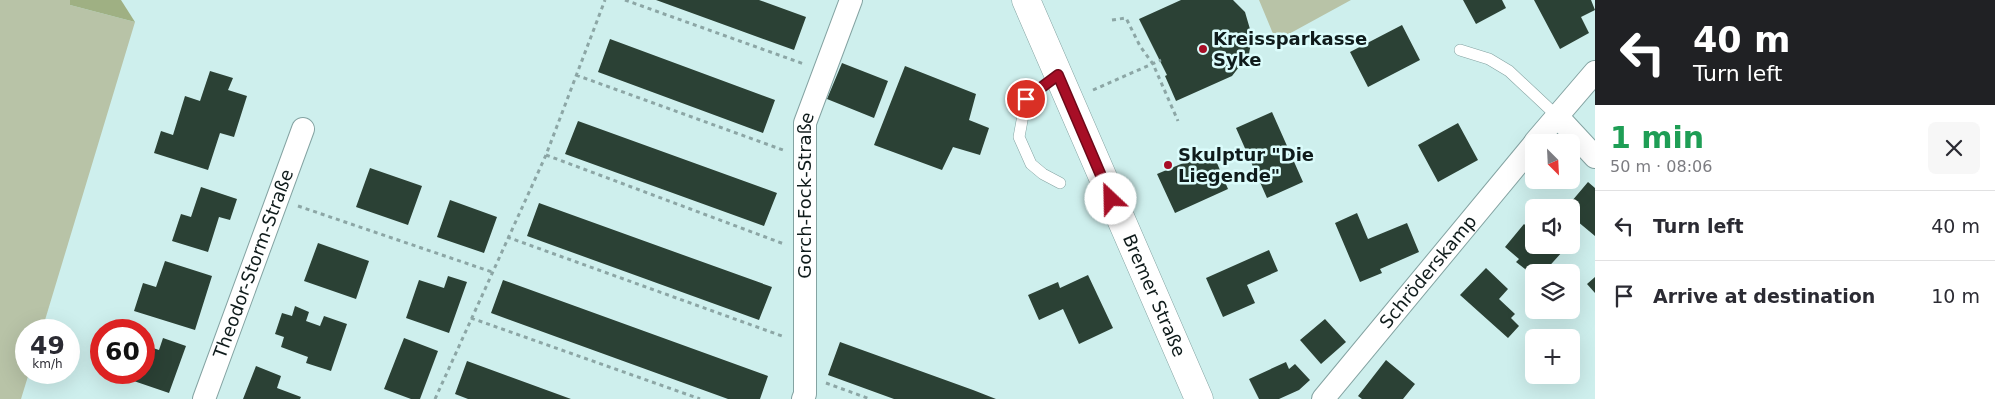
<!DOCTYPE html>
<meta charset="utf-8">
<style>
:root{--surface:#fff;--page:#f7f7f7;--text:#2b2b33;--muted:#7c7c81;--line:#e1e1e2}
body{margin:0;font-family:"DejaVu Sans",sans-serif;background:var(--page);color:var(--text);height:100vh;display:flex;flex-direction:column;font-size:19px;white-space:nowrap}
*{box-sizing:border-box;margin:0}
p{font-size:16px;color:var(--muted)}
.icon{flex:none;width:28px;height:28px;fill:none;stroke:currentColor;stroke-width:2;stroke-linecap:round;stroke-linejoin:round}
.map{position:relative;flex:1;overflow:hidden}
.sheet{display:flex;flex-direction:column;background:var(--surface);width:400px}
.sheet>*{flex:none}
.guide{background:#202124;color:#fff;overflow:hidden}
.needle{width:32px;rotate:156deg}
.buttons{position:absolute;left:1525px;top:134px;display:grid;gap:10px}
.buttons a{display:grid;place-items:center;width:55px;height:55px;border-radius:8px;background:var(--surface);box-shadow:0 5px 20px #0002;font-size:25px}
.speed{position:absolute;left:15px;top:319px;display:flex;gap:10px;font-size:25px;font-weight:700;text-align:center}
.speed>*{display:grid;place-content:center;width:65px;height:65px;border-radius:50%;background:var(--surface);box-shadow:0 5px 20px #0002;line-height:1}
.speed small{font-size:12px;font-weight:400}
.speed .limit{border:8px solid #d22;background:#fff;color:#111}
.pin{position:absolute;display:grid;place-items:center;width:42px;height:42px;color:#fff;margin:-21px;border:2px solid #fff;border-radius:50%;box-shadow:0 1px 5px #0007}
.me{position:absolute;width:55px;margin:-28px;rotate:336deg;stroke-linejoin:round;filter:drop-shadow(0 0 4px #0008)}
.turn{display:flex;align-items:center;gap:18px;height:105px;padding:0 15px;font-size:22px}
.turn .icon{width:65px;height:65px;stroke-width:2.5}
.turn b{display:block;font-size:35px;line-height:42px}
.round{display:grid;place-items:center;flex:none;width:52px;height:52px;border-radius:8px;background:var(--page)}
.headline{display:flex;align-items:center;justify-content:space-between;height:85px;padding:0 15px}
h1{font-size:30px;font-weight:700;line-height:38px;color:#1e9e55}
ul{padding:0;list-style:none}
li{display:flex;align-items:center;gap:15px;height:70px;padding:0 15px;border-top:1px solid var(--line)}
li div{flex:1}
li b{display:block;font-size:19px}
li em{font-style:normal}
main{display:flex;flex:1;min-height:0}
.map>svg:first-child{display:block}
</style>
<main>
<div class="map">
<svg width="1595" height="399" viewBox="0 0 1595 399">
<rect width="100%" height="100%" fill="#ceefed"/>
<path fill="#b8c3a7" d="M0 0H70V5L135 22 42 330H26V372L29 373 21 399H0Z
M1259 0H1351L1276 41Z"/>
<path fill="#9fb083" d="M70 0H121L135 22 70 5Z"/>
<path fill="#2b4135" d="M656 0H759L806 17 794 50Z
M1181 0H1233L1245 12 1252 36 1249 54 1232 76 1176 101 1165 76 1167 75 1139 19Z
M1463 0H1502L1506 8 1476 24Z
M1534 0H1591L1595 10 1581 17 1589 33 1560 49Z
M1402 25 1420 60 1368 87 1350 52Z
M610 39 775 100 763 133 598 72Z
M842 63 888 81 874 118 827 99Z
M905 66 976 94 969 120 989 128 980 155 953 147 942 170 874 145Z
M210 71 233 78 228 90 247 96 234 137 220 133 208 170 154 153 161 131 173 135 185 96 200 101Z
M1272 112 1303 182 1267 198 1236 128Z
M578 121 777 193 764 226 565 154Z
M1458 123 1478 160 1438 182 1418 145Z
M1214 156 1228 189 1175 213 1157 174 1193 159 1201 162Z
M370 168 422 186 408 225 356 207Z
M1588 182 1595 188V236L1571 216V208H1566Z
M201 187 237 199 230 220 219 217 208 252 172 241 181 214 191 217Z
M450 200 497 217 484 253 437 237Z
M539 203 772 287 759 320 527 236Z
M1357 213 1368 239 1407 223 1419 252 1380 269 1382 273 1360 282 1335 223Z
M1524 224 1534 233V245H1556L1563 251 1544 272H1534V276L1516 262 1519 259 1505 247Z
M318 243 369 261 356 299 304 281Z
M1269 250 1278 271 1247 285 1255 303 1223 317 1206 278Z
M165 261 212 276 195 330 134 311 143 283 156 287Z
M1486 268 1508 289 1499 299 1515 314 1511 318 1519 326 1508 338 1460 295Z
M1088 275 1113 328 1079 344 1063 309 1039 320 1028 295 1058 282 1060 288Z
M448 276 467 282 449 333 406 318 419 280 444 288Z
M1595 277V293L1587 284Z
M503 280 768 376 760 399H728L491 313Z
M295 306 309 312 306 321 320 326 324 316 347 324 331 371 306 363 308 357 281 347 284 337 275 334 282 313 292 316Z
M1325 319 1346 342 1321 364 1300 340Z
M163 338 186 346 169 393 125 378 126 372H144V345L159 350Z
M404 338 438 351 420 399H411L384 389Z
M840 342 973 390 996 399H894L828 375Z
M1386 360 1415 384 1403 399H1362L1358 396Z
M467 361 571 399H468L455 394Z
M1286 362 1289 369 1295 364 1310 380 1299 390 1279 399H1259L1249 379Z
M256 366 281 376 277 388 301 397 300 399H243Z"/>
<g fill="none" stroke-linecap="round" stroke-linejoin="round">
<defs>
<path id="lane" d="M1460 50 1489 59 1509 71 1557 116
M1058 75 1026 99 1019 137 1031 164 1043 174 1060 183"/>
<g id="street">
<path d="M1557 116 1595 157"/>
<path d="M1535 142 1595 72"/>
<path id="s1" d="M204 399 303 129"/>
<path id="s2" d="M803 399 805 394V123L851 0"/>
<path id="s3" d="M1323 399 1534 144"/>
</g>
<g id="primary">
<path id="s4" d="M1026 0 1199 399"/>
</g>
</defs>
<use href="#lane" stroke="#84a3a2" stroke-width="12"/>
<use href="#street" stroke="#84a3a2" stroke-width="24"/>
<use href="#primary" stroke="#84a3a2" stroke-width="29"/>
<path stroke="#8ca6a5" stroke-width="3" stroke-dasharray="4 4" stroke-linecap="butt" d="M625 0 804 64
M1112 20 1126 18 1140 46 1153 64 1178 121
M576 75 783 150
M1093 90 1161 60
M546 155 784 244
M298 206 492 272
M507 237 782 336
M471 318 700 399
M826 383 870 399
M435 399 546 155 605 0"/>
<use href="#lane" stroke="#fff" stroke-width="11"/>
<use href="#street" stroke="#fff" stroke-width="22"/>
<use href="#primary" stroke="#fff" stroke-width="28"/>
</g>
<g fill="none" stroke-linecap="round" stroke-linejoin="round">
<defs>
<path id="route" d="M1026 99 1058 75 1111 199"/>
</defs>
<use href="#route" stroke="#6d0919" stroke-width="12"/>
<use href="#route" stroke="#a70e26" stroke-width="9"/>
</g>
<g fill="#a70e26" stroke="#dbfcfb" stroke-width="2">
<circle cx="1203" cy="49" r="5"/>
<circle cx="1168" cy="165" r="5"/>
</g>
<g text-anchor="middle" stroke-width="5" stroke-linejoin="round" paint-order="stroke">
<g font-size="18" font-weight="bold" fill="#0f1b1b" stroke="#dbfcfb" text-anchor="start">
<text x="1213" y="45">Kreissparkasse<tspan x="1213" dy="21">Syke</tspan></text>
<text x="1178" y="161">Skulptur "Die<tspan x="1178" dy="21">Liegende"</tspan></text>
</g>
<g font-size="18" fill="#0f1b1b" stroke="#dbfcfb">
<text dy="6" stroke="none"><textPath href="#s2" startOffset="204">Gorch-Fock-Straße</textPath></text>
<text dy="6" stroke="none"><textPath href="#s1" startOffset="144">Theodor-Storm-Straße</textPath></text>
<text dy="6" stroke="none"><textPath href="#s3" startOffset="165">Schröderskamp</textPath></text>
<text dy="6" stroke="none"><textPath href="#s4" startOffset="322">Bremer Straße</textPath></text>
</g>
</g>
</svg>
<div class="buttons">
<a><svg class="needle" viewBox="-14 -14 28 28"><path d="M0-13l5 13h-10z" fill="#e53935"/><path d="M0 13l5-13h-10z" fill="#7c7c81"/></svg></a>
<a><svg class="icon" aria-label="sound" viewBox="0 0 24 24"><path d="M4 9h4l5-4v14l-5-4H4zM17 9q2 3 0 6"/></svg></a>
<a><svg class="icon" aria-label="layers" viewBox="0 0 24 24"><path d="M12 4l9 5-9 5-9-5zM3 14l9 5 9-5"/></svg></a>
<a>+</a>
</div>
<div class="speed"><div>49<small>km/h</small></div><div class="limit">60</div></div>
<div class="pin" style="left:1026px;top:99px;background:#d93025"><svg class="icon" aria-label="arrive" viewBox="0 0 24 24"><path d="M6 21V4h12l-3 4 3 4H6"/></svg></div>
<svg class="me" style="left:1111px;top:199px" viewBox="-20 -20 40 40"><circle r="19" fill="#fff"/><path d="M0-13L10 11 0 6-10 11z" fill="#a70e26"/></svg>
</div>
<section class="sheet">
<div class="guide">
<div class="turn"><svg class="icon" aria-label="left" viewBox="0 0 24 24"><path d="M17 20v-9H6M10 6l-5 5 5 5"/></svg><div><b>40 m</b>Turn left</div></div>
</div>
<div class="headline"><div><h1>1 min</h1><p>50 m · 08:06</p></div><a class="round"><svg class="icon" aria-label="close" viewBox="0 0 24 24"><path d="M6 6l12 12M18 6L6 18"/></svg></a></div>
<ul>
<li><svg class="icon" aria-label="left" viewBox="0 0 24 24"><path d="M17 20v-9H6M10 6l-5 5 5 5"/></svg><div><b>Turn left</b></div><em>40 m</em></li>
<li><svg class="icon" aria-label="arrive" viewBox="0 0 24 24"><path d="M6 21V4h12l-3 4 3 4H6"/></svg><div><b>Arrive at destination</b></div><em>10 m</em></li>
</ul>
</section>
</main>
